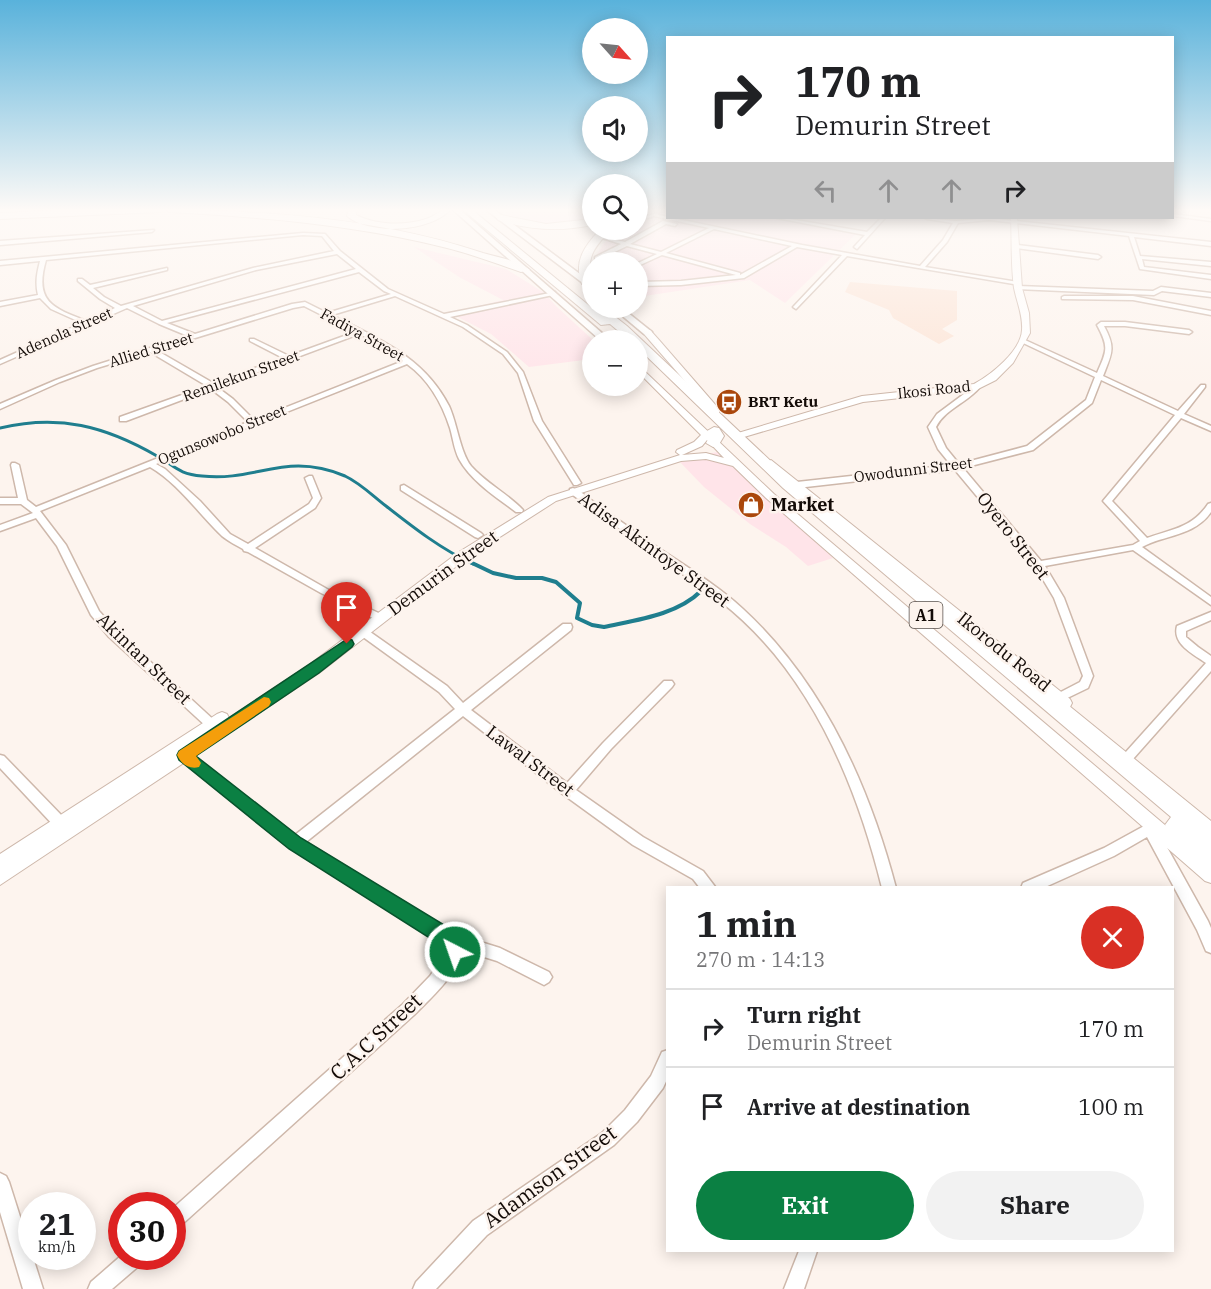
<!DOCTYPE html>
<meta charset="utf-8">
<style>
:root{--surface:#fff;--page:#f2f2f2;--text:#202124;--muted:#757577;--line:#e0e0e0;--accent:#0b8043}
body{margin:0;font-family:"IBM Plex Serif",serif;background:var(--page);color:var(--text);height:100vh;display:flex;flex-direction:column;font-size:22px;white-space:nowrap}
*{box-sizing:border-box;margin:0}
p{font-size:20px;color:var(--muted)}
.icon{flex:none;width:33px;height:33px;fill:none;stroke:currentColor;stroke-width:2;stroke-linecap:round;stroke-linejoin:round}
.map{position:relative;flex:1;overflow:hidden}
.side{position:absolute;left:666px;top:886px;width:508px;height:366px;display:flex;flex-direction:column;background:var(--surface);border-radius:0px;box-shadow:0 3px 15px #0003}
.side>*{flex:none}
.banner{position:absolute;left:666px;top:36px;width:508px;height:183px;border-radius:0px;box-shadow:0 3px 15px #0003;background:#fff;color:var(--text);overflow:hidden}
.needle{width:39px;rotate:117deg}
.controls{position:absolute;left:582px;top:18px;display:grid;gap:12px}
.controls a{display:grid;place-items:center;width:66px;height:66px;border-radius:50%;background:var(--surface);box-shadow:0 3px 15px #0003;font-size:30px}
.speed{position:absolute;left:18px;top:1192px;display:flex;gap:12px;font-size:30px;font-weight:700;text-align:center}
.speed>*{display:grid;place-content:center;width:78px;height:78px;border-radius:50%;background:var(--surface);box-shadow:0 3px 15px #0003;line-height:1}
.speed small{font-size:15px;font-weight:400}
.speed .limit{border:9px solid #d22;background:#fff;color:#111}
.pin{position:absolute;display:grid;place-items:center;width:51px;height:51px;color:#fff;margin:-62px -26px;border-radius:50% 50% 50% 0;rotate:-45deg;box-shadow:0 0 6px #0007}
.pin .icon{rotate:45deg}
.me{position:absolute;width:66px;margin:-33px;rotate:319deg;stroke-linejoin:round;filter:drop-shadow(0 0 4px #0008)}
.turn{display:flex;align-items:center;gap:21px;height:126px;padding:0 30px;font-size:27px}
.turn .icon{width:78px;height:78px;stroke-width:2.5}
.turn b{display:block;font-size:42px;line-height:51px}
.lanes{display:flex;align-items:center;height:57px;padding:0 30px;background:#0003;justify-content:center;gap:30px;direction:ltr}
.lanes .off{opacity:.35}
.round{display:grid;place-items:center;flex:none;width:63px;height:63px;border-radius:32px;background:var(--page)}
.summary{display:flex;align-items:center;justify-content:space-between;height:102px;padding:0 30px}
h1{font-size:36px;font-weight:700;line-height:45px}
.button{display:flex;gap:12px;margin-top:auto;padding:12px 30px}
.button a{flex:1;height:69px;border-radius:36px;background:var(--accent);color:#fff;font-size:24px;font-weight:700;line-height:69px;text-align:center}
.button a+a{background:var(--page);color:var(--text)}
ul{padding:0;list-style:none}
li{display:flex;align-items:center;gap:18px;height:78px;padding:0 30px;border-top:2px solid var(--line)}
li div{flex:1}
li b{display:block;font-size:22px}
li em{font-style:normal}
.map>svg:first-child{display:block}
</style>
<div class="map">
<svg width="1211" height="1289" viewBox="0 0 1211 1289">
<rect width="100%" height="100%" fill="#fdf4ee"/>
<path fill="#ffe4e9" d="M656 209H667L668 218H773L857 233 785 303 750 280 638 297V262H593L603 244 618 231 638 230V219Z
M414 247 506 269 543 292 557 307 593 340 592 359 529 367 491 334 450 313 503 300 459 277Z
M717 452 833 558 808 566 786 547 750 524 704 487 678 460Z"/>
<path fill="#fce4f1" d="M499 209H592V217L577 221 545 224 520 221Z"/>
<path fill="#fce4d6" d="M850 282 957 291V320L942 329 954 336 939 344 893 318 889 310 845 292Z"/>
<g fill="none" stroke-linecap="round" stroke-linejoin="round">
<path stroke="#1f7e8e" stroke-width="3" d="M0 428C59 414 105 426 157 456 175 466 178 474 202 476 257 482 285 451 345 476 360 483 373 496 386 506 414 528 441 549 473 564"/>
<path stroke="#1f7e8e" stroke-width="4" d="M470 562 493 573 516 578H542L556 582 580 603 577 618 592 625 604 627C636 620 677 615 701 591"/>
<defs>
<path id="minor" d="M654 214 802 245 920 266 943 240 953 223 927 219 925 218 956 221 989 218 1211 242V246L1134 237 1140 256 1211 262V266L1142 259 1144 267 1211 275V279L1140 269 1129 236 989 220 958 223 947 242 925 267 1018 282 1020 283V285L847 256 796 309 793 307 794 306 842 255 797 247 744 278 681 285 638 286V282L681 281 736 275 662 255 638 266V263L657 254 627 246 600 259V262H596L595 257 621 244 602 238 607 237 619 230H624L612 239 625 242 663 221 677 224 675 226 666 224 630 244 661 252 709 228 654 216 638 221V219ZM714 229 792 246 740 275V273L666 253Z
M1173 214 1211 219V221L1173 216Z
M777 218H784L867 232 881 218H885L857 249 854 247 865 235Z
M154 230 152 232 0 245V241Z
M303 233 325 234 340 251 388 289 444 314 555 292V294L553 295 450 317 467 325 507 352 523 372 542 421 581 483 577 485H574L534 421 518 373 503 354 463 327 395 296 332 315C379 339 424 357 449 406 457 423 460 452 471 466 486 483 508 494 523 510L522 512H516C496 497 471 481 459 459 454 449 453 438 450 428 442 403 428 379 407 364L156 464 165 469 200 501 230 534 248 544 309 504 313 498 305 478 309 476H312L321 498 315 508 255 548 327 589 385 616 386 618 385 620H377L321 593 248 552 244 551 243 549C236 545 228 541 222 536 198 513 179 484 150 467L40 511 66 545 99 611 117 631 216 722 218 725 216 728 212 730 208 728 109 637 91 615 57 546 36 518 0 531V525L33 513 21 504H0V498H18L11 465 12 463H15L19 465 27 500 36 507 248 422 228 402 211 389 126 421H120V417L207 386 150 352 97 368 60 382 0 409V404L56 380 93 366 188 336 159 324 127 308 0 364V360L82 323 51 309 40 298 0 306V302L38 295C35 282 37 273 40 261L0 265V261ZM303 235 322 236 334 251 253 268 121 306 104 297 93 288 167 270V268L90 285 82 279H78V281L100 299 115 308 87 321C52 308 34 301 46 260ZM337 254 356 269 162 321 133 306 256 270ZM359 272 384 291 391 294 327 313 305 302 292 304 195 334 167 323ZM304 306 355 332 289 356 254 339H250V341L283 358 213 383 156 350 293 308ZM359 334 382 345 403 361 254 420 233 399 217 387Z
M1018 245 1098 255 1101 257 1098 259 1016 248Z
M1018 286 1153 291 1161 287 1211 293V297L1162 291 1154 295 1016 289 1015 288Z
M1064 296H1133L1211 311V315L1133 300 1062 299V297Z
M1125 322 1189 330 1192 332 1189 334 1125 326H1104C1116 348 1112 353 1103 376L1178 411 1201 385H1205V387L1184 414 1211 426V431L1181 418 1112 501 1147 538C1172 529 1192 528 1208 504L1211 503V512C1195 536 1164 535 1142 547L1211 597V605L1133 550 1045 566 1064 598 1093 676 1088 688 1059 702 1055 701 1053 698 1055 695 1080 682 1083 676 1054 598 1035 566 955 470 797 488 793 485 797 482 951 465 938 449 928 427 937 414 976 385 980 387C967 403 945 409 936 427L946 448 959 464 1027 446 1086 400 1095 377 1021 342V340H1025L1097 373C1107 351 1109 347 1097 325L1101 322ZM1101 380 1175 415 1103 501 1140 541 1133 545 1041 561 963 468 1033 450 1092 403Z
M404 485 481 533 483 535 478 538 475 537 401 490V486Z
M573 488C582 492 591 500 599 506 616 518 634 531 651 543 682 564 716 584 743 609 823 683 869 785 896 888H882C856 782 809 670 720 601L570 493V489Z
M1211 612V620L1186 631V637L1198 647 1211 656V671L1133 759 1129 761 1125 759 1123 756 1125 753 1206 663C1193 654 1172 644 1177 626Z
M356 622 447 686 463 703 563 624H571L572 627 571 630 471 710 567 783 603 743 664 681H672L674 684 672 687 611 749 576 790 643 837 703 871 716 888H700L693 879 633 845 564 795 463 716 306 842 455 934 500 948 549 972 552 977 549 982 544 985 497 961 462 950C459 973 430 999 414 1015L178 1228 172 1231V1209L403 1004 430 976 447 951 446 946 290 847 180 758 178 755 180 752 184 750 188 752 295 835 455 709 439 692 352 629 351 626 352 623Z
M0 755 4 756 66 820 67 824 66 828 61 830 56 828 0 768Z
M1155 820 1160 822 1161 826 1158 831 1208 921 1211 928V953L1206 951 1197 930 1147 837 1114 856 1043 888H1021L1023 883 1104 848Z
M668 1050V1077L663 1088 637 1122 614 1145 487 1235 436 1289H413L416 1282 473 1221 602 1133 625 1110 651 1076 662 1052Z
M0 1173 6 1176 9 1182 43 1289H23L0 1212Z
M799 1251H817L804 1289H784Z
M122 1255V1257H143L141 1264 112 1289H88L91 1282Z"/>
<path id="tertiary" d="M1011 218H1017L1022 288 1029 313 1030 333 1013 363 996 380 976 390 863 402 744 437H738V433L862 396 974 384C991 375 1021 351 1022 330 1023 315 1017 303 1014 288 1011 266 1012 241 1011 218Z
M644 330H650L659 340 719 409V413H713L704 403 644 334Z
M638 365 774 494 1211 864V883L1205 881 766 498 733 466 706 459 681 461 556 501 467 558 319 673 0 885V854L217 714 222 712 227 714 229 718 309 665 459 552 548 497 680 455 676 452 677 450 694 442 701 435 638 372ZM707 440 724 458 706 453 682 455 702 446Z
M771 460 1070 699 1072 703 1070 707H1060L767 465 766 463Z"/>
<path id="primary" d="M452 209H459L610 340H600Z
M485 209H493L592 283V290Z
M613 308H622L652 332 644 334Z"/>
<path id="motorway" d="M84 209C217 209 355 210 483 253 497 257 519 261 530 270L521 272C497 264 472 254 447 248 356 225 262 217 169 212L165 209 161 212 0 219V213Z
M349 209H357L356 215C376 225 405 226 426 219 436 216 440 209 451 209 431 232 370 236 347 216Z
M462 209H471L592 308H604L627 326 793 482 1211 821V865C1195 859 1172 841 1165 825L1171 817 783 488 638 348V340H629L610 324 601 325Z
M501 215 546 224 592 219V225C560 232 530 230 498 220L497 218Z
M600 230H610C593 250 587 255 591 282L582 284C573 262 585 245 600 230Z
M714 427 719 428 724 436 718 446 713 447 706 443 710 436 707 431Z"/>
</defs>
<use href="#minor" stroke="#ceb8ab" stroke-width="3"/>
<use href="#tertiary" stroke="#ceb8ab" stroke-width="2"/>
<use href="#primary" stroke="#ceb8ab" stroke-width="3"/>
<use href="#motorway" stroke="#ceb8ab" stroke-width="2"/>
<use href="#minor" fill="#fff" fill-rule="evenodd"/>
<use href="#tertiary" fill="#fff" fill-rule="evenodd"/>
<use href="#primary" fill="#fff" fill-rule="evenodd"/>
<use href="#motorway" fill="#fff" fill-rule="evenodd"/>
</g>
<linearGradient id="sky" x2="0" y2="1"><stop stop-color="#59b2db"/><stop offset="0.54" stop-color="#fefaf7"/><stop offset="1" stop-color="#fefaf7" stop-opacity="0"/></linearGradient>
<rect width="1211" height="389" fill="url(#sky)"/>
<path fill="#0b8043" stroke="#07532c" stroke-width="1.5" d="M347 639 352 640 354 644 352 647 319 673 196 756 301 838 459 934 465 952 462 959 455 962 448 959 444 947 289 849 179 760 177 755 179 751Z"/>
<path fill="#f59e0b" d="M264 697 269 698 271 702 269 706 196 756 201 763 199 767C190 770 181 764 177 755L179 751Z"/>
<defs>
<symbol id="bus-disc" viewBox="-11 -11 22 22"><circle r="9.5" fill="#aa470c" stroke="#fdf4ee"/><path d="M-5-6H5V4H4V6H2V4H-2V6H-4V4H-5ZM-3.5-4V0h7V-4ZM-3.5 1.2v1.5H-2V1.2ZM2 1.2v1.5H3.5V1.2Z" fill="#fff"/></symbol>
<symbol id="shop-disc" viewBox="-11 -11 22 22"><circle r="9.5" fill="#aa470c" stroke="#fdf4ee"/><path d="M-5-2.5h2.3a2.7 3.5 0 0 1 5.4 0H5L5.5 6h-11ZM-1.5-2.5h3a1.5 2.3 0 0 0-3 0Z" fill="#fff"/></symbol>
</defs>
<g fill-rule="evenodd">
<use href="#bus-disc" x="714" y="387" width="30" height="30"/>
<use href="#shop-disc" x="736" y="490" width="30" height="30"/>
</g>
<g text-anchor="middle" stroke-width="5" stroke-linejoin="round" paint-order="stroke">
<g font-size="15" fill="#130b07" stroke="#fdf4ee">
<text transform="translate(64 333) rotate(-24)" y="5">Adenola Street</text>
<text transform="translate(362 335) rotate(29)" y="5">Fadiya Street</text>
<text transform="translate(151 350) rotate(-17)" y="5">Allied Street</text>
<text transform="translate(241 376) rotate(-20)" y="5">Remilekun Street</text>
<text transform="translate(934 390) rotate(-6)" y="5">Ikosi Road</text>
<text transform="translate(222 435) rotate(-22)" y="5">Ogunsowobo Street</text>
<text transform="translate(913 470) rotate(-7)" y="5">Owodunni Street</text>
</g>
<g font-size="15" font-weight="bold" fill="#130b07" stroke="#fdf4ee" text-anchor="start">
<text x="748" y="407">BRT Ketu</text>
</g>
<rect fill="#fdf4ee" stroke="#59514c" stroke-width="1.5" x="909.5" y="602" width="33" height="26" rx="4.5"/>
<g font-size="16" font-weight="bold" fill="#130b07">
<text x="926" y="621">A1</text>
</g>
<g font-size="18" font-weight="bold" fill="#130b07" stroke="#fdf4ee" text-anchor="start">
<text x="771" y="511">Market</text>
</g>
<g font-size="18" fill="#130b07" stroke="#fdf4ee">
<text transform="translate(1013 536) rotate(52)" y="6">Oyero Street</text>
<text transform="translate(654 550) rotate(36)" y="6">Adisa Akintoye Street</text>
<text transform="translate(443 573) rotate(-36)" y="6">Demurin Street</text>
<text transform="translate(1004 652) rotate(39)" y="6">Ikorodu Road</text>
<text transform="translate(144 659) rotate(44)" y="6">Akintan Street</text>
<text transform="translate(530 761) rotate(37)" y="6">Lawal Street</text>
</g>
<g font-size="21" fill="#130b07" stroke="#fdf4ee">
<text transform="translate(376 1037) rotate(-43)" y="7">C.A.C Street</text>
<text transform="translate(550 1177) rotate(-36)" y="7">Adamson Street</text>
</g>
</g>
</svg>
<div class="controls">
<a><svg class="needle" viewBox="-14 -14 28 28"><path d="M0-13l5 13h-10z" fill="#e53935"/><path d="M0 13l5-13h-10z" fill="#757577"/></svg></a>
<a><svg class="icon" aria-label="sound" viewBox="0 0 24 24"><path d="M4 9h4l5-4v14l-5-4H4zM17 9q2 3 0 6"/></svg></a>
<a><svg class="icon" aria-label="search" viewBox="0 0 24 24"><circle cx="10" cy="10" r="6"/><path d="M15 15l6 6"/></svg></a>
<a>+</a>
<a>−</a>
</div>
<div class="speed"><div>21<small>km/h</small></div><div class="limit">30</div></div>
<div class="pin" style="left:347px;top:644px;background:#d93025"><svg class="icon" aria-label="arrive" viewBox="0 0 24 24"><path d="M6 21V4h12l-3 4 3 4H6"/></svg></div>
<svg class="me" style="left:455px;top:952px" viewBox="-20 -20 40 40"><circle r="17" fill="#0b8043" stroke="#fff" stroke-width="3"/><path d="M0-11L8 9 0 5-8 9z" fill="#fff"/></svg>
<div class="banner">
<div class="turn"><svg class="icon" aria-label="right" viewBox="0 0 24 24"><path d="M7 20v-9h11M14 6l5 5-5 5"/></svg><div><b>170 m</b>Demurin Street</div></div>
<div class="lanes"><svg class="icon off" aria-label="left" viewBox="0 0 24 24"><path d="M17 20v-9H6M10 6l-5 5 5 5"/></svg><svg class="icon off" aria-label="ahead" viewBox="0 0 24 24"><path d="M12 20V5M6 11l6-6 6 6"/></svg><svg class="icon off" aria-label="ahead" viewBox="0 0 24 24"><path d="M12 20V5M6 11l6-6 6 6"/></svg><svg class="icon" aria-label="right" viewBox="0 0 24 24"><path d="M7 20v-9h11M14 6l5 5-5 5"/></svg></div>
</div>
<section class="side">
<div class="summary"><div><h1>1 min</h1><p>270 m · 14:13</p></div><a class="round" style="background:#d93025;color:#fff"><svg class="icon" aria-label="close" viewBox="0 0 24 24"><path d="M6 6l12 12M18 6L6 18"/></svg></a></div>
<ul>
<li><svg class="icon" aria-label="right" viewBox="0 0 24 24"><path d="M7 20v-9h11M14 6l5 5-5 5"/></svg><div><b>Turn right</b><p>Demurin Street</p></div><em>170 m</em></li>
<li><svg class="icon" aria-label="arrive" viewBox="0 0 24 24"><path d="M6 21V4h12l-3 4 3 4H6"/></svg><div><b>Arrive at destination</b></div><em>100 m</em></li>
</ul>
<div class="button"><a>Exit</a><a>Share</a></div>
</section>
</div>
